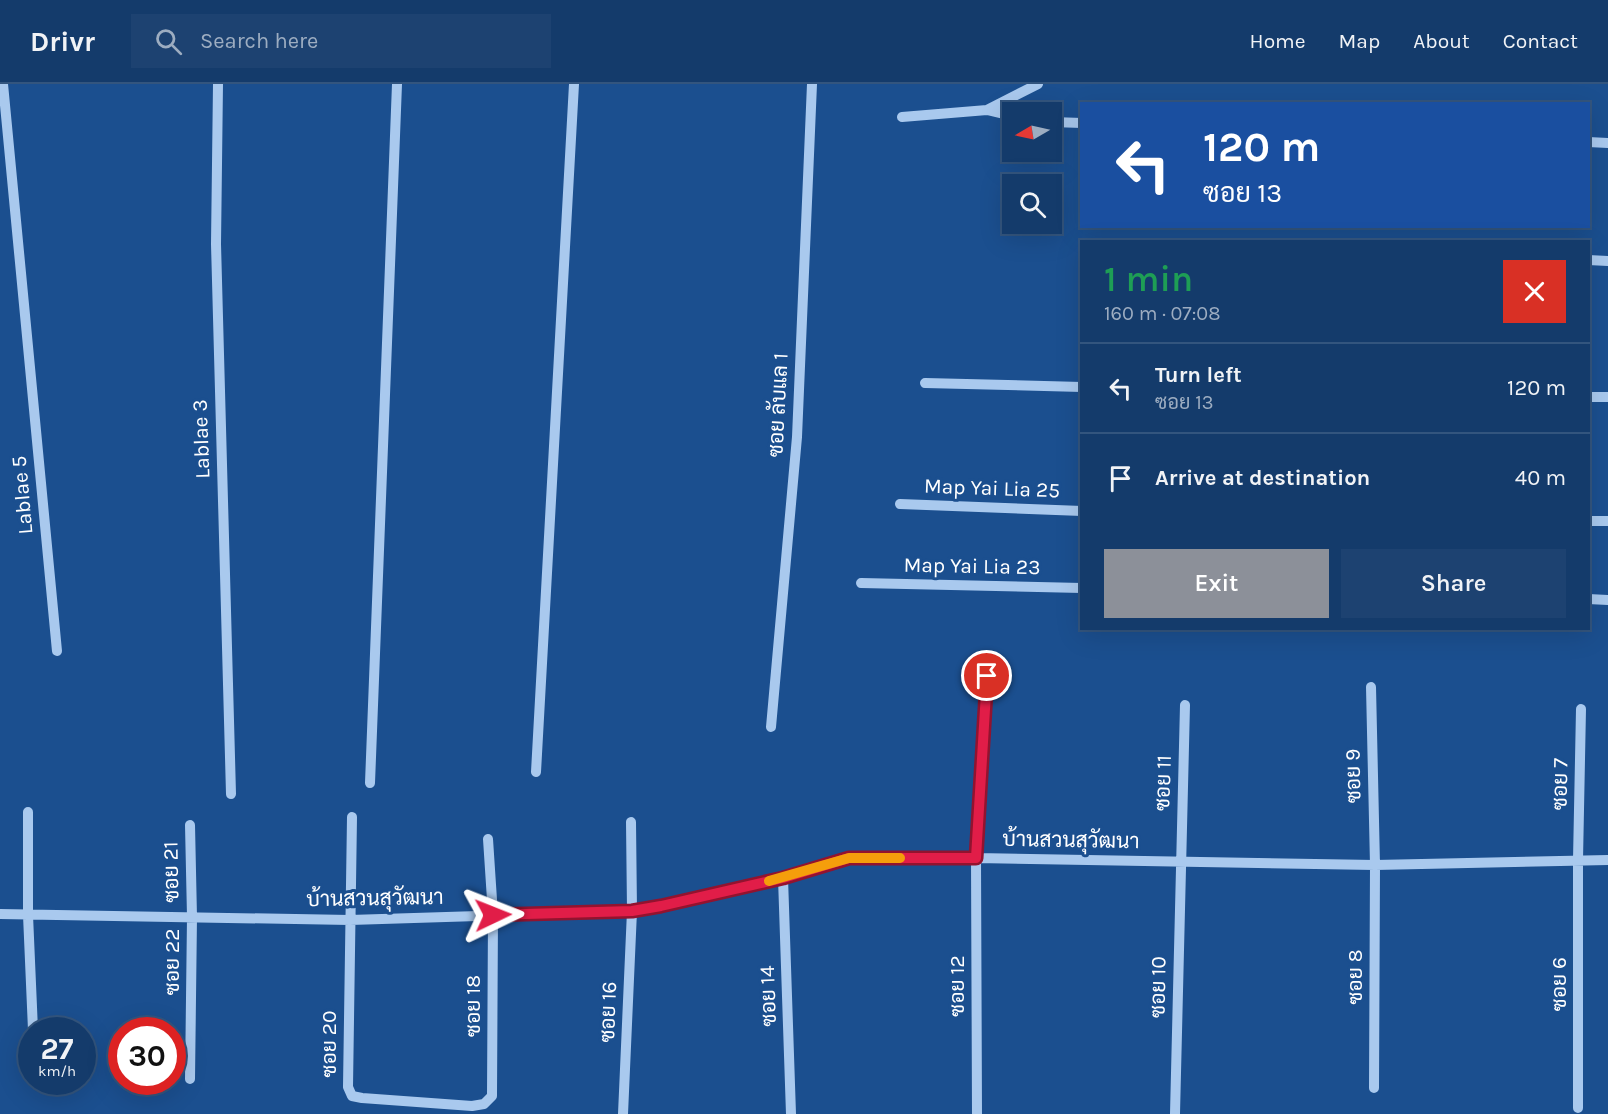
<!DOCTYPE html>
<meta charset="utf-8">
<style>
:root{--surface:#143b6b;--page:#1d4271;--text:#f1f3f6;--muted:#9dadc1;--line:#33557e;--accent:#8c9099}
body{margin:0;font-family:Karla,Sarabun,sans-serif;background:var(--page);color:var(--text);height:100vh;display:flex;flex-direction:column;font-size:22px;white-space:nowrap}
*{box-sizing:border-box;margin:0}
p{font-size:20px;color:var(--muted)}
.icon{flex:none;width:33px;height:33px;fill:none;stroke:currentColor;stroke-width:2;stroke-linecap:round;stroke-linejoin:round}
.map{position:relative;flex:1;overflow:hidden}
.panel{position:absolute;left:1080px;top:156px;width:510px;height:390px;display:flex;flex-direction:column;background:var(--surface);border-radius:0px;box-shadow:0 6px 24px #0002,0 0 0 2px var(--line)}
.panel>*{flex:none}
.guide{position:absolute;left:1080px;top:18px;width:510px;height:126px;border-radius:0px;box-shadow:0 6px 24px #0002,0 0 0 2px var(--line);background:#1a4fa0;color:#fff;overflow:hidden}
.needle{width:39px;rotate:261deg}
.buttons{position:absolute;left:1002px;top:18px;display:grid;gap:12px}
.buttons a{display:grid;place-items:center;width:60px;height:60px;border-radius:0px;background:var(--surface);box-shadow:0 6px 24px #0002,0 0 0 2px var(--line);font-size:30px}
.speed{position:absolute;left:18px;top:933px;display:flex;gap:12px;font-size:30px;font-weight:700;text-align:center}
.speed>*{display:grid;place-content:center;width:78px;height:78px;border-radius:50%;background:var(--surface);box-shadow:0 6px 24px #0002,0 0 0 2px var(--line);line-height:1}
.speed small{font-size:15px;font-weight:400}
.speed .limit{border:9px solid #d22;background:#fff;color:#111}
.pin{position:absolute;display:grid;place-items:center;width:51px;height:51px;color:#fff;margin:-26px;border:3px solid #fff;border-radius:50%;box-shadow:0 2px 6px #0007}
.me{position:absolute;width:66px;margin:-33px;rotate:88deg;stroke-linejoin:round;filter:drop-shadow(0 0 4px #0008)}
.turn{display:flex;align-items:center;gap:21px;height:126px;padding:0 24px;font-size:27px}
.turn .icon{width:78px;height:78px;stroke-width:2.5}
.turn b{display:block;font-size:42px;line-height:51px}
.round{display:grid;place-items:center;flex:none;width:63px;height:63px;border-radius:0px;background:var(--page)}
.head{display:flex;align-items:center;justify-content:space-between;height:102px;padding:0 24px}
h1{font-size:36px;font-weight:600;line-height:45px;color:#1e9e55}
.primary-button{display:flex;gap:12px;margin-top:auto;padding:12px 24px}
.primary-button a{flex:1;height:69px;border-radius:0px;background:var(--accent);color:#fff;font-size:24px;font-weight:600;line-height:69px;text-align:center}
.primary-button a+a{background:var(--page);color:var(--text)}
ul{padding:0;list-style:none}
li{display:flex;align-items:center;gap:18px;height:90px;padding:0 24px;border-top:2px solid var(--line)}
li div{flex:1}
li b{display:block;font-size:22px}
li em{font-style:normal}
header{display:flex;align-items:center;gap:36px;box-sizing:border-box;height:84px;padding:0 30px;background:var(--surface);border-bottom:2px solid var(--line)}
header strong{font-size:28px}
nav{display:flex;gap:33px;margin-inline-start:auto;font-size:21px}
.search{width:420px;height:54px;background:var(--page);display:flex;align-items:center;gap:15px;box-sizing:border-box;padding:0 21px;border-radius:0px;color:var(--muted);font-size:22px}
.map>svg:first-child{display:block}
</style>
<header>
<strong>Drivr</strong>
<div class="search"><svg class="icon" aria-label="search" viewBox="0 0 24 24"><circle cx="10" cy="10" r="6"/><path d="M15 15l6 6"/></svg>Search here</div>
<nav><a>Home</a><a>Map</a><a>About</a><a>Contact</a></nav>
</header>
<div class="map">
<svg width="1608" height="1030" viewBox="0 0 1608 1030">
<rect width="100%" height="100%" fill="#1b4f8f"/>
<g fill="none" stroke-linecap="round" stroke-linejoin="round">
<path stroke="#a9c9ee" stroke-width="10" d="M3 0 57 567
M218 0 216 160 231 710
M987 26 1012 32
M902 33 987 26 1038 0
M1052 38 1082 39
M1588 58 1608 59
M1588 176 1608 177
M925 299 1082 303
M1588 313H1608
M900 420 1082 427
M1588 437H1608
M861 499 1082 504
M1588 515 1608 516
M1371 603 1375 781 1374 1004
M771 643 797 353 812 0
M536 688 574 0
M370 699 397 0
M28 728V831L33 946
M352 733 348 1003 352 1012 362 1014 472 1022 484 1020 492 1012 493 831 488 755
M190 741 192 833 190 995
M783 794 791 1030
M0 830 350 836 632 827 661 822 783 794 849 774H976L1375 781 1608 776
M1578 1024V776L1581 625
M623 1030 632 827 631 738
M977 1030 976 774 987 592
M1175 1030 1185 621"/>
</g>
<g fill="none" stroke-linecap="round" stroke-linejoin="round">
<defs>
<path id="route" d="M493 831 632 827 661 822 783 794 849 774H976L987 592"/>
</defs>
<use href="#route" stroke="#92132f" stroke-width="15"/>
<use href="#route" stroke="#e11d48" stroke-width="10"/>
<path stroke="#f59e0b" stroke-width="10" d="M769 797 849 774H900"/>
</g>
<g text-anchor="middle" stroke-width="6" stroke-linejoin="round" paint-order="stroke">
<g font-size="21" fill="#fff" stroke="#1b4f8f">
<text transform="translate(778 321) rotate(-87)" y="7">ซอย ลับแล 1</text>
<text transform="translate(201 355) rotate(-92)" y="7">Lablae 3</text>
<text transform="translate(992 404) rotate(2)" y="7">Map Yai Lia 25</text>
<text transform="translate(22 411) rotate(-95)" y="7">Lablae 5</text>
<text transform="translate(972 482) rotate(1)" y="7">Map Yai Lia 23</text>
<text transform="translate(1353 692) rotate(-91)" y="7">ซอย 9</text>
<text transform="translate(1163 699) rotate(-88)" y="7">ซอย 11</text>
<text transform="translate(1560 700) rotate(-89)" y="7">ซอย 7</text>
<text transform="translate(1071 756) rotate(1)" y="7">บ้านสวนสุวัฒนา</text>
<text transform="translate(171 788) rotate(-91)" y="7">ซอย 21</text>
<text transform="translate(375 814) rotate(-1)" y="7">บ้านสวนสุวัฒนา</text>
<text transform="translate(172 878) rotate(-90)" y="7">ซอย 22</text>
<text transform="translate(1355 893) rotate(-90)" y="7">ซอย 8</text>
<text transform="translate(1559 900) rotate(-90)" y="7">ซอย 6</text>
<text transform="translate(957 902) rotate(-90)" y="7">ซอย 12</text>
<text transform="translate(1158 903) rotate(-89)" y="7">ซอย 10</text>
<text transform="translate(768 912) rotate(-92)" y="7">ซอย 14</text>
<text transform="translate(473 922) rotate(-90)" y="7">ซอย 18</text>
<text transform="translate(608 928) rotate(-88)" y="7">ซอย 16</text>
<text transform="translate(329 960) rotate(-90)" y="7">ซอย 20</text>
</g>
</g>
</svg>
<div class="buttons">
<a><svg class="needle" viewBox="-14 -14 28 28"><path d="M0-13l5 13h-10z" fill="#e53935"/><path d="M0 13l5-13h-10z" fill="#9dadc1"/></svg></a>
<a><svg class="icon" aria-label="search" viewBox="0 0 24 24"><circle cx="10" cy="10" r="6"/><path d="M15 15l6 6"/></svg></a>
</div>
<div class="speed"><div>27<small>km/h</small></div><div class="limit">30</div></div>
<div class="pin" style="left:987px;top:592px;background:#d93025"><svg class="icon" aria-label="arrive" viewBox="0 0 24 24"><path d="M6 21V4h12l-3 4 3 4H6"/></svg></div>
<svg class="me" style="left:493px;top:831px" viewBox="-20 -20 40 40"><path d="M0-17L14 15 0 8-14 15z" fill="#e11d48" stroke="#fff" stroke-width="4"/></svg>
<div class="guide">
<div class="turn"><svg class="icon" aria-label="left" viewBox="0 0 24 24"><path d="M17 20v-9H6M10 6l-5 5 5 5"/></svg><div><b>120 m</b>ซอย 13</div></div>
</div>
<section class="panel">
<div class="head"><div><h1>1 min</h1><p>160 m · 07:08</p></div><a class="round" style="background:#d93025;color:#fff"><svg class="icon" aria-label="close" viewBox="0 0 24 24"><path d="M6 6l12 12M18 6L6 18"/></svg></a></div>
<ul>
<li><svg class="icon" aria-label="left" viewBox="0 0 24 24"><path d="M17 20v-9H6M10 6l-5 5 5 5"/></svg><div><b>Turn left</b><p>ซอย 13</p></div><em>120 m</em></li>
<li><svg class="icon" aria-label="arrive" viewBox="0 0 24 24"><path d="M6 21V4h12l-3 4 3 4H6"/></svg><div><b>Arrive at destination</b></div><em>40 m</em></li>
</ul>
<div class="primary-button"><a>Exit</a><a>Share</a></div>
</section>
</div>
